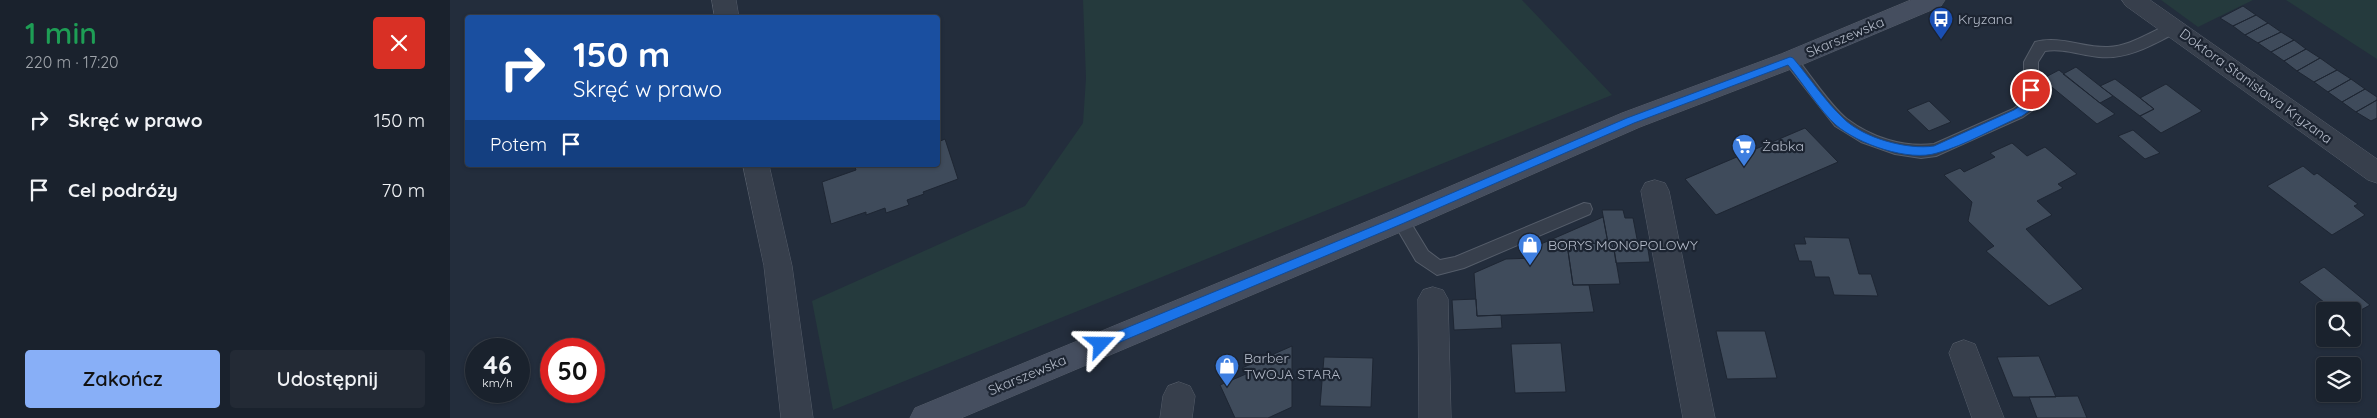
<!DOCTYPE html>
<html lang="pl">
<meta charset="utf-8">
<style>
:root{--surface:#1a222d;--page:#232a35;--text:#f1f3f6;--muted:#9fa4aa;--line:#383f49;--accent:#88aff7}
body{margin:0;font-family:Quicksand,sans-serif;background:var(--page);color:var(--text);height:100vh;display:flex;flex-direction:column;font-size:19px;white-space:nowrap}
*{box-sizing:border-box;margin:0}
p{font-size:16px;color:var(--muted)}
.icon{flex:none;width:28px;height:28px;fill:none;stroke:currentColor;stroke-width:2;stroke-linecap:round;stroke-linejoin:round}
.map{position:relative;flex:1;overflow:hidden}
.details{display:flex;flex-direction:column;background:var(--surface);width:450px}
.details>*{flex:none}
.hud{position:absolute;left:15px;top:15px;width:475px;height:152px;border-radius:5px;box-shadow:0 1px 4px #0004,0 0 0 1px var(--line);background:#1a4fa0;color:#fff;overflow:hidden}
.tools{position:absolute;left:1866px;top:302px;display:grid;gap:10px}
.tools a{display:grid;place-items:center;width:45px;height:45px;border-radius:5px;background:var(--surface);box-shadow:0 1px 4px #0004,0 0 0 1px var(--line);font-size:25px}
.speed{position:absolute;left:15px;top:338px;display:flex;gap:10px;font-size:25px;font-weight:700;text-align:center}
.speed>*{display:grid;place-content:center;width:65px;height:65px;border-radius:50%;background:var(--surface);box-shadow:0 1px 4px #0004,0 0 0 1px var(--line);line-height:1}
.speed small{font-size:12px;font-weight:400}
.speed .limit{border:8px solid #d22;background:#fff;color:#111}
.pin{position:absolute;display:grid;place-items:center;width:42px;height:42px;color:#fff;margin:-21px;border:2px solid #fff;border-radius:50%;box-shadow:0 1px 5px #0007}
.me{position:absolute;width:55px;margin:-28px;rotate:67deg;stroke-linejoin:round;filter:drop-shadow(0 0 4px #0008)}
.turn{display:flex;align-items:center;gap:18px;height:105px;padding:0 25px;font-size:22px}
.turn .icon{width:65px;height:65px;stroke-width:2.5}
.turn b{display:block;font-size:35px;line-height:42px}
.then{display:flex;align-items:center;height:48px;padding:0 25px;background:#0003;gap:10px;font-size:19px}
.round{display:grid;place-items:center;flex:none;width:52px;height:52px;border-radius:5px;background:var(--page)}
.head{display:flex;align-items:center;justify-content:space-between;height:85px;padding:0 25px}
h1{font-size:30px;font-weight:600;line-height:38px;color:#1e9e55}
.action{display:flex;gap:10px;margin-top:auto;padding:10px 25px}
.action a{flex:1;height:58px;border-radius:5px;background:var(--accent);color:#111;font-size:20px;font-weight:600;line-height:58px;text-align:center}
.action a+a{background:var(--page);color:var(--text)}
ul{padding:0;list-style:none}
li{display:flex;align-items:center;gap:15px;height:70px;padding:0 25px}
li div{flex:1}
li b{display:block;font-size:19px}
li em{font-style:normal}
main{display:flex;flex:1;min-height:0}
.map>svg:first-child{display:block}
</style>
<main>
<section class="details">
<div class="head"><div><h1>1 min</h1><p>220 m · 17:20</p></div><a class="round" style="background:#d93025;color:#fff"><svg class="icon" aria-label="close" viewBox="0 0 24 24"><path d="M6 6l12 12M18 6L6 18"/></svg></a></div>
<ul>
<li><svg class="icon" aria-label="right" viewBox="0 0 24 24"><path d="M7 20v-9h11M14 6l5 5-5 5"/></svg><div><b>Skręć w prawo</b></div><em>150 m</em></li>
<li><svg class="icon" aria-label="arrive" viewBox="0 0 24 24"><path d="M6 21V4h12l-3 4 3 4H6"/></svg><div><b>Cel podróży</b></div><em>70 m</em></li>
</ul>
<div class="action"><a>Zakończ</a><a>Udostępnij</a></div>
</section>
<div class="map">
<svg width="1927" height="418" viewBox="0 0 1927 418">
<rect width="100%" height="100%" fill="#232d3c"/>
<path fill="#253a3d" d="M633 0H1072L1162 95 383 410 362 301 575 206 633 123 636 78Z
M1711 0H1803L1748 27Z
M1836 0H1927V59Z"/>
<path fill="#3f4b5b" stroke="#1e2633" d="M1793 6 1806 15 1783 26 1770 18Z
M1806 15 1818 23 1795 35 1783 26Z
M1818 23 1831 32 1808 43 1795 35Z
M1831 32 1844 40 1821 52 1808 43Z
M1844 40 1856 49 1834 61 1821 52Z
M1856 49 1870 58 1847 71 1834 61Z
M1870 58 1887 70 1864 82 1847 71Z
M1626 67 1650 86 1663 96 1650 103 1613 74Z
M1609 70 1650 103 1665 114 1647 124 1592 79Z
M1887 70 1901 79 1878 92 1864 82Z
M1665 79 1690 98 1704 109 1690 116 1650 86Z
M1901 79 1915 89 1892 102 1878 92Z
M1716 84 1752 111 1711 133 1690 116 1704 109 1690 98Z
M1915 89 1927 97V100L1906 112 1892 102Z
M1927 100V118L1921 121 1906 112Z
M1479 101 1501 122 1479 131 1457 110Z
M1355 128 1388 162 1266 215 1235 179Z
M1683 130 1710 153 1695 159 1668 136Z
M495 139 508 179 473 192 474 194 457 200 459 205 436 213 435 208 416 215V212L381 224 372 182 406 170 405 167 411 165H488V142Z
M1562 143 1577 156 1595 147 1627 174 1608 184 1613 188 1587 201 1602 215 1576 229 1633 289 1599 306 1536 251 1544 246 1518 221 1522 202 1494 175 1510 168 1514 172 1545 157 1540 153Z
M1853 166 1864 175 1867 173 1908 204 1904 206 1915 215 1882 235 1817 186Z
M1152 210H1173L1175 218H1183L1188 244 1197 243 1200 262 1166 263 1163 243H1158Z
M1153 217 1158 243 1117 244 1123 285H1139L1144 312 1027 316 1024 273 1056 259 1085 258 1084 247Z
M1354 237 1399 238 1409 274H1421L1428 296 1384 295 1379 277H1365L1361 261H1349L1344 244H1356Z
M1158 243H1163L1170 284 1123 285 1117 244Z
M1874 267 1920 305 1902 315V311H1885L1849 282Z
M1026 299 1027 316 1051 315 1052 328 1004 330 1002 300Z
M1266 331H1315L1327 378 1277 379Z
M1111 343 1116 392 1065 393 1061 344Z
M842 346V407L818 418H785L770 385 796 374 792 368Z
M1589 356 1606 397H1563L1547 357Z
M874 357 923 358 921 407 870 406Z
M1628 396 1637 418H1587L1579 397Z"/>
<g fill="none" stroke-linecap="round" stroke-linejoin="round">
<defs>
<path id="lane" d="M1724 23 1729 25 1731 28 1729 31C1704 44 1678 60 1649 57 1630 55 1613 48 1595 51L1588 62V90L1583 110 1573 117 1486 156 1471 158 1445 154 1411 142 1385 126 1333 60 1335 56H1345C1358 72 1382 108 1397 119 1421 137 1453 148 1484 144L1563 109 1571 103 1574 90V62L1585 42C1610 35 1633 48 1658 47 1683 46 1701 30 1724 23Z
M1134 203 1140 204 1142 209 1140 214 1014 268 987 275 966 261 942 220 944 215 950 213 956 215 978 251 990 260 1005 257Z"/>
<path id="street" d="M262 0H286L289 18H265Z
M1672 0H1700L1927 159V183L1918 180 1676 6Z
M293 165H319L342 266 363 418H331L314 266Z
M1205 180 1215 183 1219 191 1265 418H1233L1191 191 1195 183Z
M983 287 993 290 998 299 1001 418H969L968 299 973 290Z
M1514 340 1525 344 1554 418H1522L1499 353 1503 344Z
M729 382 740 386 745 396 742 418H710L713 396 718 386Z"/>
<path id="secondary" d="M1461 0H1495L1491 6 1349 66 1190 127 960 228 511 418H460L465 408 940 212 1172 113 1331 54Z"/>
</defs>
<use href="#lane" stroke="#555d6a" stroke-width="2"/>
<use href="#street" stroke="#555d6a" stroke-width="1"/>
<use href="#secondary" stroke="#555d6a" stroke-width="1"/>
<use href="#lane" fill="#373f4c" fill-rule="evenodd"/>
<use href="#street" fill="#373f4c" fill-rule="evenodd"/>
<use href="#secondary" fill="#454e5f" fill-rule="evenodd"/>
</g>
<path fill="#1a73e8" stroke="#114b97" d="M1340 57 1343 58C1360 78 1375 101 1393 118 1413 138 1457 150 1484 146L1564 110 1573 104 1577 87H1585L1586 90 1582 109 1572 116C1544 128 1516 145 1487 153 1459 162 1408 144 1386 125 1371 112 1352 82 1338 65L1184 123 954 223 656 348H647L645 344 647 340 946 217 1177 118Z"/>
<defs>
<symbol id="bus-pin" viewBox="-11 -11 22 30"><path d="M0 17L-7.5 6A9.5 9.5 0 1 1 7.5 6Z" fill="#1a4fb4" stroke="#1c2431"/><path d="M-5-6H5V4H4V6H2V4H-2V6H-4V4H-5ZM-3.5-4V0h7V-4ZM-3.5 1.2v1.5H-2V1.2ZM2 1.2v1.5H3.5V1.2Z" fill="#fff"/></symbol>
<symbol id="supermarket-pin" viewBox="-11 -11 22 30"><path d="M0 17L-7.5 6A9.5 9.5 0 1 1 7.5 6Z" fill="#3f7fe0" stroke="#1c2431"/><path d="M-6-5.5h2.5l.6 2H6L4.5 2H-2.5L-4.4-4H-6ZM-1.5 3.2a1.3 1.3 0 1 0 .1 0ZM3 3.2a1.3 1.3 0 1 0 .1 0Z" fill="#fff"/></symbol>
<symbol id="shop-pin" viewBox="-11 -11 22 30"><path d="M0 17L-7.5 6A9.5 9.5 0 1 1 7.5 6Z" fill="#3f7fe0" stroke="#1c2431"/><path d="M-5-2.5h2.3a2.7 3.5 0 0 1 5.4 0H5L5.5 6h-11ZM-1.5-2.5h3a1.5 2.3 0 0 0-3 0Z" fill="#fff"/></symbol>
</defs>
<g fill-rule="evenodd">
<use href="#bus-pin" x="1477" y="5" width="28" height="38"/>
<use href="#supermarket-pin" x="1280" y="132" width="28" height="38"/>
<use href="#shop-pin" x="1066" y="231" width="28" height="38"/>
<use href="#shop-pin" x="763" y="352" width="28" height="38"/>
</g>
<g text-anchor="middle" stroke-width="4.5" stroke-linejoin="round" paint-order="stroke">
<g font-size="14" fill="#b3bac8" stroke="#1c2431" text-anchor="start">
<text x="1508" y="24">Kryzana</text>
<text x="1312" y="151">Żabka</text>
<text x="1098" y="250">BORYS MONOPOLOWY</text>
<text x="794" y="363">Barber<tspan x="794" dy="16">TWOJA STARA</tspan></text>
</g>
<g font-size="14" fill="#b3bac8" stroke="#1c2431">
<text transform="translate(1395 37) rotate(-23)" y="5">Skarszewska</text>
<text transform="translate(1806 86) rotate(36)" y="5">Doktora Stanisława Kryzana</text>
<text transform="translate(577 375) rotate(-23)" y="5">Skarszewska</text>
</g>
</g>
</svg>
<div class="tools">
<a><svg class="icon" aria-label="search" viewBox="0 0 24 24"><circle cx="10" cy="10" r="6"/><path d="M15 15l6 6"/></svg></a>
<a><svg class="icon" aria-label="layers" viewBox="0 0 24 24"><path d="M12 4l9 5-9 5-9-5zM3 14l9 5 9-5"/></svg></a>
</div>
<div class="speed"><div>46<small>km/h</small></div><div class="limit">50</div></div>
<div class="pin" style="left:1581px;top:90px;background:#d93025"><svg class="icon" aria-label="arrive" viewBox="0 0 24 24"><path d="M6 21V4h12l-3 4 3 4H6"/></svg></div>
<svg class="me" style="left:651px;top:344px" viewBox="-20 -20 40 40"><path d="M0-17L14 15 0 8-14 15z" fill="#1a73e8" stroke="#fff" stroke-width="4"/></svg>
<div class="hud">
<div class="turn"><svg class="icon" aria-label="right" viewBox="0 0 24 24"><path d="M7 20v-9h11M14 6l5 5-5 5"/></svg><div><b>150 m</b>Skręć w prawo</div></div>
<div class="then">Potem<svg class="icon" aria-label="arrive" viewBox="0 0 24 24"><path d="M6 21V4h12l-3 4 3 4H6"/></svg></div>
</div>
</div>
</main>
